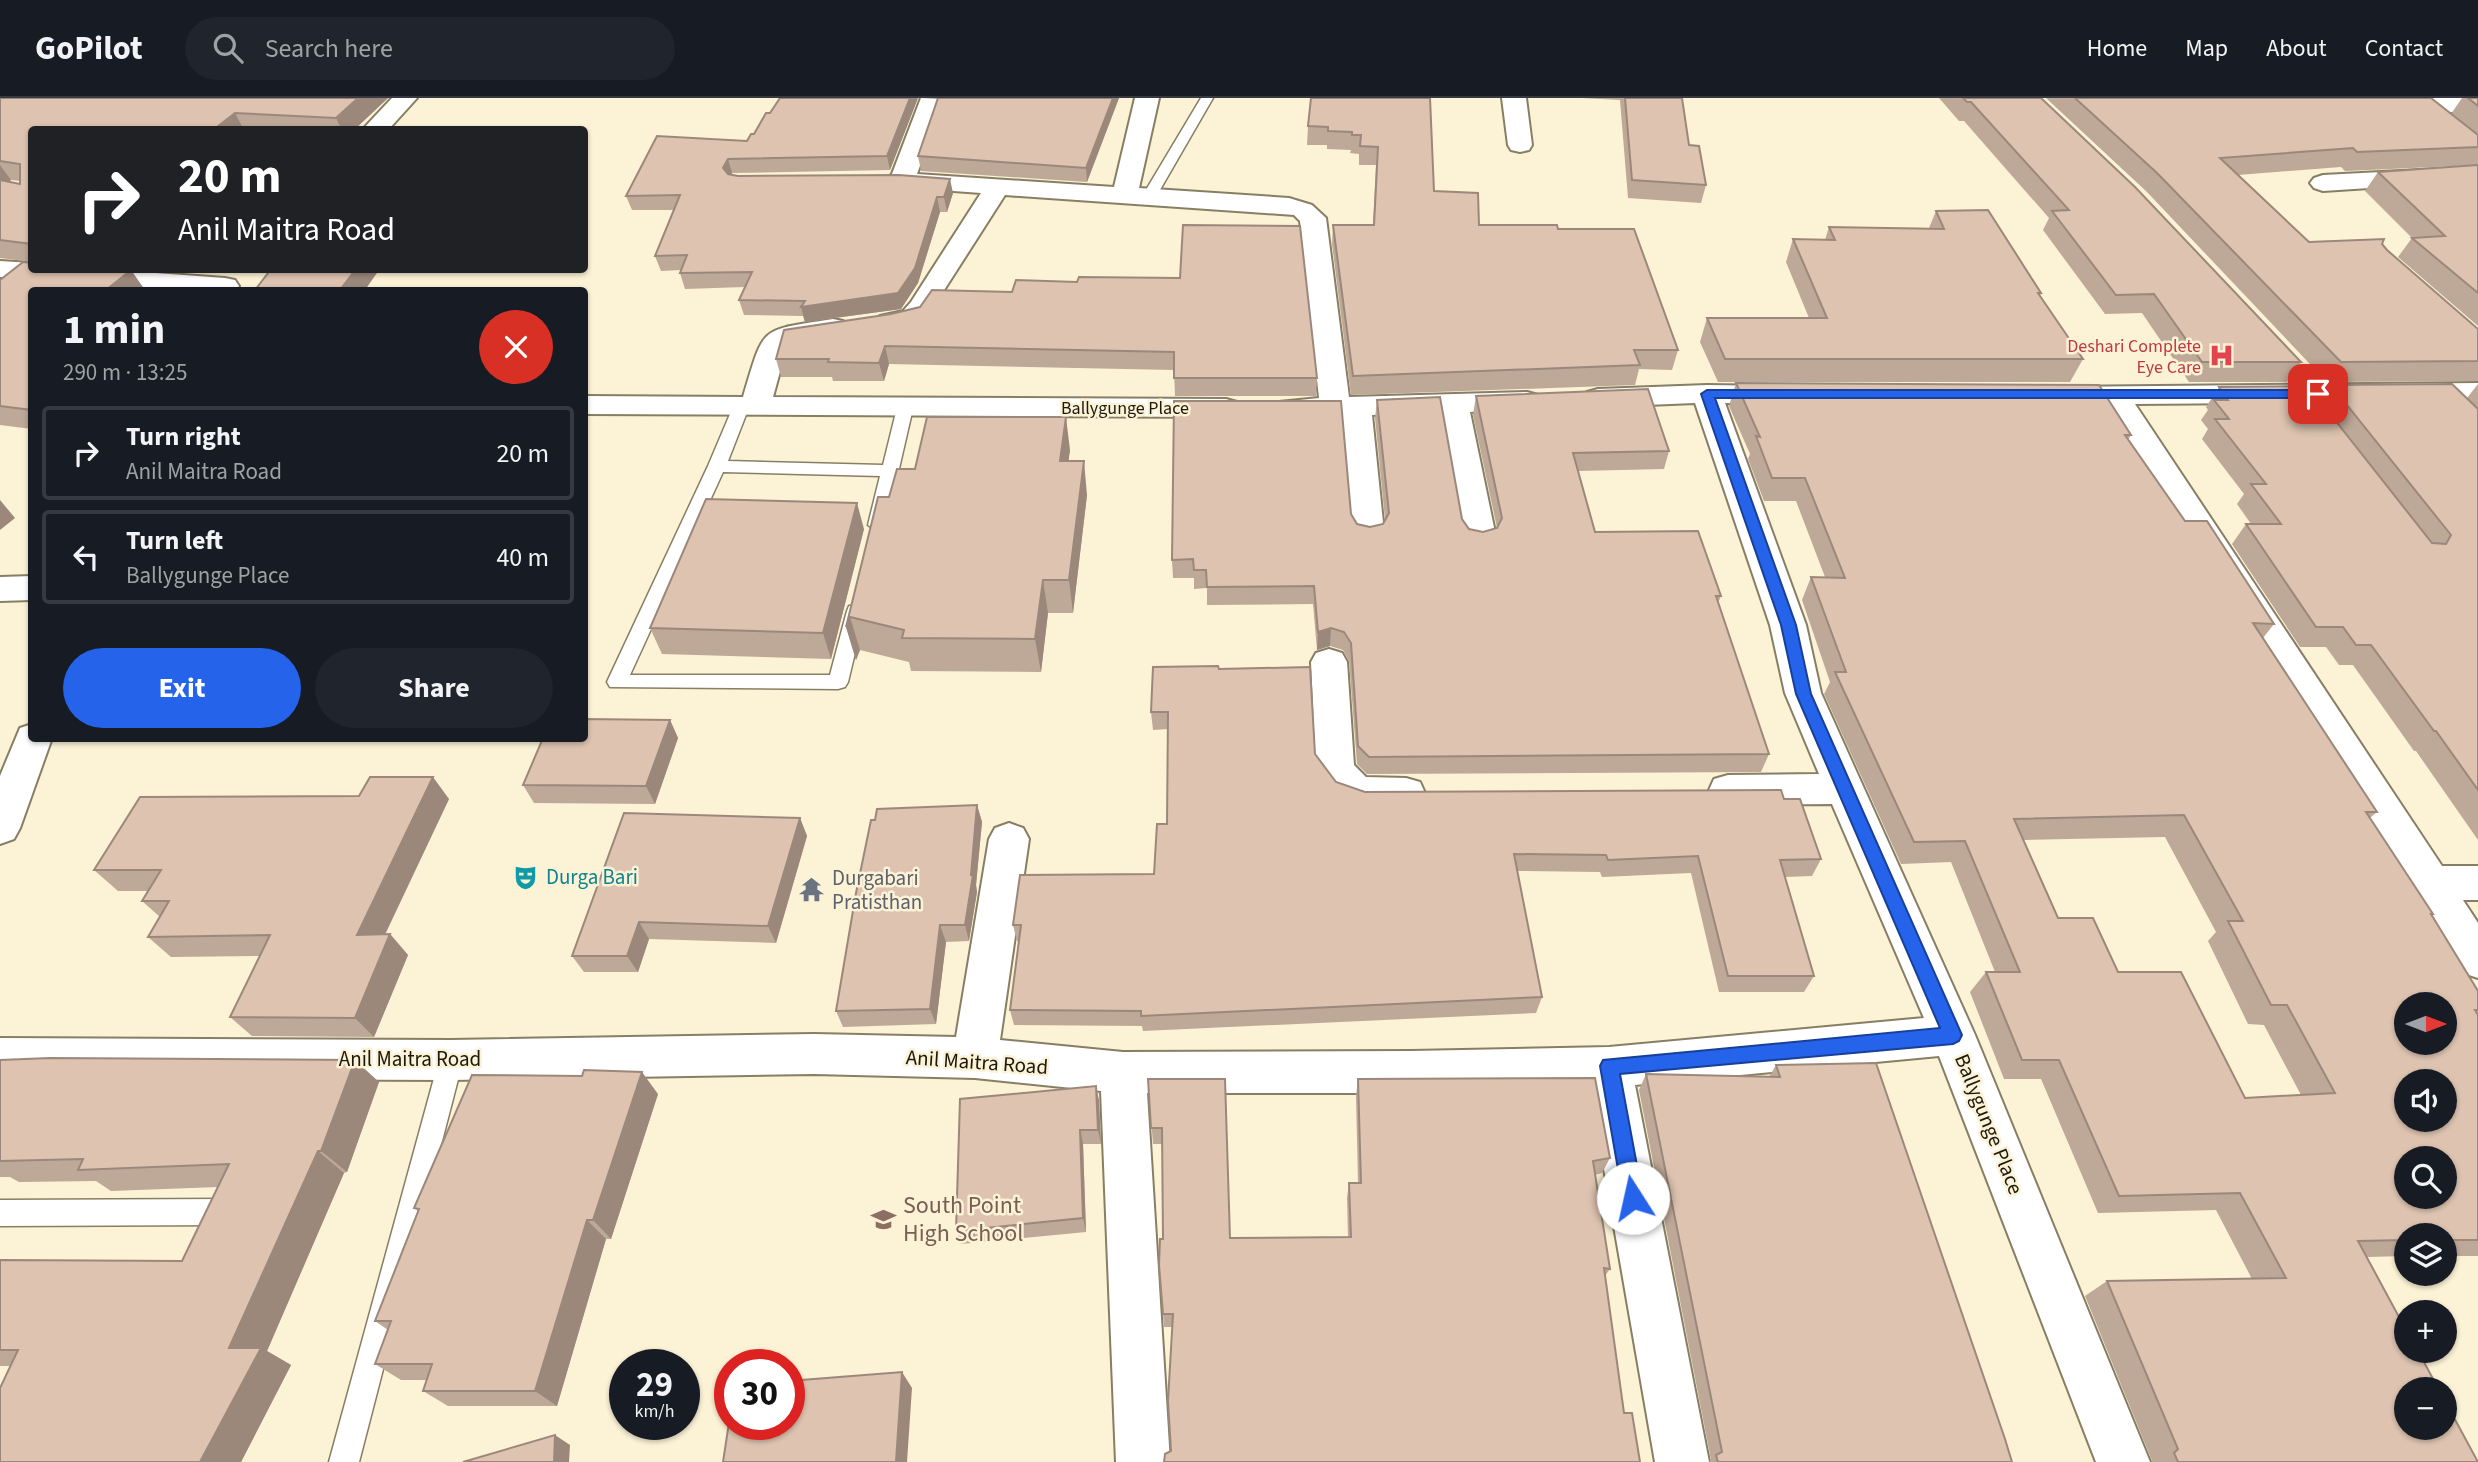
<!DOCTYPE html>
<meta charset="utf-8">
<style>
:root{--surface:#171b24;--page:#20242c;--text:#f1f3f6;--muted:#9ea1a6;--line:#363941;--accent:#2563eb}
body{margin:0;font-family:"Source Sans 3",sans-serif;background:var(--page);color:var(--text);height:100vh;display:flex;flex-direction:column;font-size:26px;white-space:nowrap}
*{box-sizing:border-box;margin:0}
p{font-size:23px;color:var(--muted)}
.icon{flex:none;width:38px;height:38px;fill:none;stroke:currentColor;stroke-width:2;stroke-linecap:round;stroke-linejoin:round}
.map{position:relative;flex:1;overflow:hidden}
.details{position:absolute;left:28px;top:189px;width:560px;height:455px;display:flex;flex-direction:column;background:var(--surface);border-radius:7px;box-shadow:0 2px 5px #0004}
.details>*{flex:none}
.top-card{position:absolute;left:28px;top:28px;width:560px;height:147px;border-radius:7px;box-shadow:0 2px 5px #0004;background:#202124;color:#fff;overflow:hidden}
.needle{width:46px;rotate:90deg}
.controls{position:absolute;left:2394px;top:894px;display:grid;gap:14px}
.controls a{display:grid;place-items:center;width:63px;height:63px;border-radius:50%;background:var(--surface);box-shadow:0 2px 5px #0004;font-size:35px}
.speed{position:absolute;left:609px;top:1251px;display:flex;gap:14px;font-size:35px;font-weight:700;text-align:center}
.speed>*{display:grid;place-content:center;width:91px;height:91px;border-radius:50%;background:var(--surface);box-shadow:0 2px 5px #0004;line-height:1}
.speed small{font-size:18px;font-weight:400}
.speed .limit{border:10px solid #d22;background:#fff;color:#111}
.pin{position:absolute;display:grid;place-items:center;width:60px;height:60px;color:#fff;margin:-30px;border-radius:14px;box-shadow:0 4px 10px #0006}
.me{position:absolute;width:77px;margin:-38px;rotate:350deg;stroke-linejoin:round;filter:drop-shadow(0 0 5px #0008)}
.turn{display:flex;align-items:center;gap:24px;height:147px;padding:0 35px;font-size:32px}
.turn .icon{width:91px;height:91px;stroke-width:2.5}
.turn b{display:block;font-size:49px;line-height:60px}
.round{display:grid;place-items:center;flex:none;width:74px;height:74px;border-radius:37px;background:var(--page)}
.summary{display:flex;align-items:center;justify-content:space-between;height:119px;padding:0 35px}
h1{font-size:42px;font-weight:700;line-height:52px}
.action{display:flex;gap:14px;margin-top:auto;padding:14px 35px}
.action a{flex:1;height:80px;border-radius:42px;background:var(--accent);color:#fff;font-size:28px;font-weight:700;line-height:80px;text-align:center}
.action a+a{background:var(--page);color:var(--text)}
ul{padding:0;list-style:none}
li{display:flex;align-items:center;gap:21px;height:94px;margin:0 14px 10px;padding:0 21px;border:4px solid var(--line);border-radius:7px}
li div{flex:1}
li b{display:block;font-size:26px}
li em{font-style:normal}
header{display:flex;align-items:center;gap:42px;box-sizing:border-box;height:98px;padding:0 35px;background:var(--surface);border-bottom:2px solid var(--line)}
header strong{font-size:33px}
nav{display:flex;gap:38px;margin-inline-start:auto;font-size:24px}
.search{width:490px;height:63px;background:var(--page);display:flex;align-items:center;gap:18px;box-sizing:border-box;padding:0 24px;border-radius:38px;color:var(--muted);font-size:26px}
.map>svg:first-child{display:block}
</style>
<header>
<strong>GoPilot</strong>
<div class="search"><svg class="icon" aria-label="search" viewBox="0 0 24 24"><circle cx="10" cy="10" r="6"/><path d="M15 15l6 6"/></svg>Search here</div>
<nav><a>Home</a><a>Map</a><a>About</a><a>Contact</a></nav>
</header>
<div class="map">
<svg width="2478" height="1364" viewBox="0 0 2478 1364">
<rect width="100%" height="100%" fill="#fcf2d6"/>
<g fill="none" stroke-linecap="round" stroke-linejoin="round">
<defs>
<path id="service" d="M1201 0H1213L1157 97 1155 100H1145L1143 97Z
M741 304 749 309 728 363 883 367 897 310 899 306H911L913 310 886 427 877 433 868 427 880 378 723 374 630 577H830L847 513 849 508H863L865 513 848 584 845 589 838 591 610 589 607 584 708 368 733 309Z
M451 951 460 954 463 962 359 1364H329L439 962 442 954Z
M227 1101 236 1105 240 1114 236 1123 227 1127 0 1128V1102Z"/>
<path id="minor" d="M392 0H417L388 32H362Z
M921 0 944 1 917 76 1114 89 1135 0H1159L1139 90 1289 100 1312 107 1326 120 1349 299 1527 294 1538 297 1542 303 1538 309 1470 314 1496 439 1491 447 1479 450 1467 447 1462 439 1440 315 1372 317 1384 434 1380 442 1368 445 1356 442 1352 434 1342 318 1290 319 1279 316 1275 310 1279 304 1319 300 1300 123 1294 117 1005 97 923 225 890 232 880 230 876 224 880 218 903 213 911 204 981 95 898 89 889 87 886 82 892 76Z
M1502 0H1526L1532 47 1529 52 1520 54 1511 52 1508 47Z
M2425 0H2478V14H2444L2463 31 2459 36H2443L2411 9 2417 2Z
M2478 69V83L2323 93 2314 90 2310 85 2314 80 2323 77Z
M0 163 32 165V172H114L225 180 235 182 239 188 236 192H176L0 179Z
M833 221 843 223 847 229 843 235 793 244 787 248 773 299 1226 301 1237 304 1241 310 1237 316 1226 319 584 316V298L743 299C765 226 758 233 833 221Z
M2478 285V303L2135 306 2442 768H2478V802H2463L2478 825V880L2463 875 2417 797 2105 306 2053 307 2042 304 2038 298 2042 292 2053 289Z
M1707 287 1786 288 1797 291 1801 297 1797 303 1786 306 1725 305 1806 527 1821 595 1975 937 2150 1364H2096L1939 958 1635 987 1709 1364H1655L1590 990 1411 995H1147L1170 1364H1116L1101 993 975 980 814 976 451 982 0 980V940L451 942 814 936 956 939 989 741 995 730 1009 725 1023 730 1029 741 1000 942 1123 954 1411 953 1609 949 1924 920 1832 706 1728 707 1714 703 1709 692 1714 681 1728 677 1819 676 1785 595 1770 527 1695 305 1598 309 1587 306 1583 300 1587 294 1598 291Z
M32 478V502L0 503V479Z
M1329 551 1342 555 1347 564 1354 667 1366 679 1406 680 1420 684 1425 695 1420 706C1397 713 1357 714 1337 699 1328 692 1321 681 1316 672L1311 564 1316 555Z
M32 626V640H52L20 730 14 741 0 746V678L20 630Z"/>
</defs>
<use href="#service" stroke="#877e64" stroke-width="3"/>
<use href="#minor" stroke="#877e64" stroke-width="4"/>
<use href="#service" fill="#fff" fill-rule="evenodd"/>
<use href="#minor" fill="#fff" fill-rule="evenodd"/>
</g>
<path fill="#bea897" fill-rule="evenodd" d="M0 0H388L354 32H32V164L0 160ZM11 82 20 83V86L9 84Z
M918 0 890 72 732 75V77L953 95 947 114H940L918 185 901 211 805 224 803 218 744 217 739 202 745 189 685 191 680 175 681 172 661 173 655 158 674 112H632L626 98 747 43 754 36Z
M938 0H1119L1087 84 921 73 918 58Z
M1430 0 1434 93 1479 127 1558 131 1678 252 1672 272 1639 271 1635 287 1351 297 1332 146 1333 127H1373L1376 67H1359V56L1350 55 1351 52 1327 51V47H1307L1308 28Z
M1581 0H1682L1689 47 1706 87 1701 105 1628 100 1620 2Z
M1939 0H2041L2301 264 2287 284H2189L2142 215 2105 216 2043 132 2049 120 1964 23H1959Z
M2046 0H2431L2478 49V67L2345 73 2341 69 2238 77 2309 144 2382 146 2387 152 2478 231V283L2327 284 2147 94Z
M2462 0H2478V37L2451 16Z
M2478 67V228L2398 159 2412 140 2365 93 2378 74Z
M1936 113 2041 195 2040 198 2083 261 2070 284H1718L1700 244 1707 220H1809L1786 164 1793 141 1825 142 1829 129 1929 130Z
M32 172H169L167 173 131 172 32 192V331L0 327V182Z
M1180 180 1317 280 1316 298H1175L1174 272 889 266 884 283H833L832 279H781L776 261 891 216 1077 184Z
M1736 285 2131 337 2128 342 2185 423 2274 526 2263 540 2377 714 2370 720 2433 816 2432 817 2478 893V1158H2445V1138H2406V1158L2367 1159 2478 1364H2151L2152 1363 2085 1198 2107 1183 2252 1181 2216 1112 2098 1115 2041 981H2004L1970 894 1986 874H1995L1951 764 1901 766 1824 596 1830 584 1802 502 1811 479H1825L1796 403H1764L1748 361 1750 356 1729 308ZM2165 739 2216 834 2208 843 2248 926 2264 927 2301 997 2245 1000 2118 874 2058 820 2023 742Z
M2478 286V742L2416 653H2414L2353 567H2339L2326 549H2300L2232 446 2246 426H2251L2237 406 2244 396 2202 341 2208 331 2201 322 2208 312 2206 309 2219 289 2320 303 2331 287 2467 300Z
M1476 298 1669 353 1664 371 1578 373 1595 434 1721 498 1718 505 1769 656 1761 674 1367 676 1357 666 1349 563 1343 552 1330 548 1317 552 1313 506 1207 507V490L1194 491V480H1173L1172 462 1351 416 1357 426 1370 429 1383 426 1385 421 1375 320 1377 302 1469 431 1483 434 1497 430 1473 317Z
M1070 352 1068 363 1087 397 1073 515H1048L1041 574 911 573 909 564 860 552 856 562 846 529 915 371Z
M864 431 831 561 662 556 650 530Z
M1219 571 1315 656 1336 684 1365 694 1784 701 1821 761 1812 778 1784 779 1814 878 1804 894H1719L1691 775 1602 779 1600 774 1517 773 1542 899 1536 915 1143 933 1142 928 1014 927 1010 912 1019 843H1017L1013 827 1154 776 1167 726 1168 631 1153 632 1151 614Z
M670 622 678 640 655 706 534 705 523 687Z
M449 701 385 837 390 836 408 857 374 939 252 938 230 919 260 858 171 859 148 839 160 819 142 803 149 793H118L94 772Z
M977 707 982 724 976 787 977 794 969 843 946 844 936 926 843 929 836 913Z
M800 720 807 738 776 845 649 841 638 874H584L572 858Z
M0 962 379 984 347 1074 344 1075 267 1253 291 1267 241 1364H0L10 1268H0V1162L182 1163 218 1089 111 1093 96 1083 19 1084 10 1079H0Z
M1776 967 2012 1364H1709L1711 1362 1639 992 1646 976 1769 979Z
M1148 981 1230 1140 1348 1139 1347 1100 1349 1085H1358L1356 998 1358 981 1610 1060 1602 1075 1595 1077 1610 1171 1605 1178 1171 1353 1172 1229H1164L1163 1216 1162 1046H1153Z
M1096 988 1099 1003 1101 1046H1083L1086 1134 961 1146 956 1133Z
M658 996 611 1141H606L557 1308H448L423 1293 427 1282H401L375 1266 388 1232 375 1223 418 1113 414 1110Z"/>
<path fill="#9b887b" d="M358 0H388L354 32H342L336 20Z
M910 0H918L890 72 887 58Z
M1113 0H1119L1087 84 1086 70Z
M235 15 244 32H213Z
M728 61 732 75 728 84 723 70Z
M0 67 11 82 0 89Z
M950 81 953 95 947 114 944 99Z
M937 99 940 114 918 185 901 211 805 224 801 209Z
M131 172 145 192H106Z
M355 172H379L365 192H340Z
M885 248 889 266 884 283 879 265Z
M1066 319 1070 352 1064 397 1060 363Z
M1084 363 1087 397 1073 515 1069 482Z
M0 402 15 420 0 432Z
M857 405 864 431 831 561 823 535Z
M1043 482 1048 515 1041 574 1035 541Z
M850 519 860 552 856 562 846 529Z
M1331 530 1330 548 1317 552 1318 534Z
M670 622 678 640 655 706 646 688Z
M433 679 449 701 375 857 357 837Z
M977 707 982 724 976 787 977 794 969 843 965 827Z
M800 720 807 738 776 845 768 828Z
M639 824 649 841 638 874 627 858Z
M940 827 946 844 936 926 930 911Z
M390 836 408 857 374 939 355 920Z
M355 962 379 984 347 1074 321 1053Z
M642 974 658 996 611 1141 593 1122Z
M1096 988 1099 1003 1101 1046 1098 1032Z
M1080 1032 1083 1046 1086 1134 1083 1120Z
M318 1053 344 1075 267 1253 291 1267 241 1364H200L229 1250Z
M587 1122 606 1141 557 1308 535 1293Z
M902 1274 912 1290 907 1364H896Z
M555 1337 570 1347 569 1364H554Z"/>
<path fill="#ddc3b0" stroke="#9b887b" stroke-width="2" fill-rule="evenodd" d="M0 0H358L336 20 235 15 213 32H32V146L0 142V82L20 86V66L0 63Z
M780 0H910L887 58 728 61 723 70 728 76 738 78 899 77 950 81 944 99H937L915 170 898 195 801 209 805 203 739 202 752 174 680 175 687 157 655 158 680 97 626 98 657 38 747 43 751 36H754L766 15H770Z
M938 0H1113L1086 70 918 58Z
M1311 0H1430L1434 93 1478 95 1479 127H1557L1558 131H1634L1678 252H1634L1640 267 1353 278 1333 127H1374L1378 49 1360 48 1361 37H1352V34L1328 33V29L1308 28Z
M1625 0H1682L1689 47 1699 48 1706 87 1632 82Z
M1963 0H2041L2135 89 2301 264H2202L2154 196 2116 197 2052 113 2069 112 1971 4H1967Z
M2075 0H2431L2478 37V49L2357 54 2353 50 2220 60 2309 144 2384 141 2382 146 2387 152 2478 231V263L2341 264 2157 75Z
M2468 0H2478V8Z
M2478 67V195L2412 140 2445 138 2378 74Z
M1988 112 2041 195H2038L2083 261H1725L1707 220H1827L1793 141 1835 142 1829 129 1944 131 1936 113Z
M1183 127 1300 128 1317 280H1174V254L885 248 879 265 828 264 829 261H776L784 232 891 216 920 209 932 192 1012 194 1016 182 1077 184 1079 179 1180 180Z
M23 164 32 165V172H131L106 192H32V312L0 308V182Z
M269 172H355L340 192H255L268 175Z
M1736 285 2099 287 2131 337H2125L2185 423H2207L2274 526 2253 525 2377 714H2366L2433 816H2431L2478 893V912H2475L2478 917V1142H2445V1138H2406V1142L2358 1143 2406 1232V1253H2418L2439 1292H2406V1330H2445V1303L2478 1364H2178L2174 1355 2178 1351 2107 1183 2286 1180 2240 1095 2119 1098 2059 962H2022L1986 874H2020L1965 743 1914 744 1835 574H1846L1811 479 1845 480 1805 380H1772L1756 338 1760 339ZM2184 717 2243 823H2228L2271 907H2287L2335 995 2245 1000 2181 874H2118L2093 820H2058L2014 721ZM2406 906H2445V945H2406ZM2406 984H2445V1022H2406ZM2406 1060H2445V1099H2406Z
M2452 286 2478 311V692L2436 633H2434L2371 547H2356L2343 529H2316L2246 426H2281L2251 386H2266L2215 321H2229L2214 302H2228L2219 289 2308 288 2432 445 2446 446 2451 437 2331 287Z
M1648 291 1669 353 1573 355 1595 434 1698 433 1721 498H1716L1769 656 1369 659 1358 648 1351 545 1344 534 1331 530 1318 534 1314 488 1207 489 1206 472H1194L1193 461 1172 462 1174 303H1341L1351 416 1357 426 1370 429 1383 426 1389 415 1377 302 1440 299 1462 421 1469 431 1483 434 1497 430 1502 420 1476 298Z
M927 319H1066L1060 363H1084L1069 482H1043L1035 541 902 540 904 532 850 519 846 529 878 399H889L897 371H915Z
M706 401 857 405 823 535 650 530Z
M1218 568 1219 571 1310 569 1315 656 1336 684 1365 694 1781 692 1784 701H1800L1821 761 1780 762 1814 878H1728L1698 758 1608 762 1606 757 1514 756 1542 899 1141 918V913L1010 912 1021 827H1013L1020 777 1154 776 1157 726H1167L1168 614H1151L1153 569Z
M584 621 670 622 646 688 523 687 543 640H584Z
M370 679H433L357 837 390 836 355 920 230 919 270 837 148 839 169 803H142L161 772H94L140 699 359 698Z
M977 707 971 777H973L965 827H940L930 911 836 913 856 795 871 722H875L877 711Z
M624 715 800 720 768 828 639 824 627 858H572Z
M50 960 355 962 321 1053H318L229 1250H261L200 1364H0V1290L18 1252H0V1162L182 1163 229 1066 78 1072 83 1061 0 1063V962Z
M1876 965 2005 1341 2012 1364H1718L1716 1357 1722 1354 1646 976 1780 979 1776 967Z
M584 972 642 974 593 1122H587L535 1293H423L432 1266H375L391 1223H375L419 1111 414 1110 472 977 582 978Z
M1595 980 1610 1060 1593 1063 1610 1171 1604 1170 1624 1315H1632L1640 1364H1164L1165 1356 1171 1353 1168 1303 1173 1216H1163L1159 1167 1160 1141H1163L1162 1030H1151L1148 981H1225L1230 1140 1351 1139 1349 1085H1361L1358 981Z
M1096 988 1098 1032H1080L1083 1120 956 1133 960 1001Z
M902 1274 896 1364H723L730 1318V1326H789V1283Z
M555 1337 554 1364H463Z"/>
<path fill="#2563eb" stroke="#184099" stroke-width="2" d="M1707 292H2318L2324 296 2318 300H1715L1796 527 1811 596 1962 937 1959 943 1953 946 1620 976 1643 1100 1640 1107 1633 1110 1626 1107 1623 1100 1600 968 1603 962 1940 930 1796 596 1781 527 1701 296Z"/>
<defs>
<symbol id="hospital-bare" viewBox="-9 -9 18 18"><path d="M-5-5h3v3.5h4V-5h3V5h-3V1.5h-4V5h-3Z" fill="#e0444e" stroke="#fcf2d6" stroke-width="2.5" paint-order="stroke"/></symbol>
<symbol id="theatre-bare" viewBox="-9 -9 18 18"><path d="M-5-5.5Q0-4 5-5.5V0Q5 5 0 6Q-5 5-5 0ZM-3.3-2.5H-1v1.5H-3.3ZM1-2.5H3.3v1.5H1ZM-2.8 1Q0 5.5 2.8 1Z" fill="#0f9aa8" stroke="#fcf2d6" stroke-width="2.5" paint-order="stroke"/></symbol>
<symbol id="temple-bare" viewBox="-9 -9 18 18"><path d="M0-6L5-2H3V0L6.5 2.5H4V6H1.5V3h-3V6H-4V2.5H-6.5L-3 0V-2H-5Z" fill="#6b7280" stroke="#fcf2d6" stroke-width="2.5" paint-order="stroke"/></symbol>
<symbol id="school-bare" viewBox="-9 -9 18 18"><path d="M0-5L7-2L0 1L-7-2ZM-4 1L0 2.5L4 1V4Q0 6-4 4Z" fill="#8d6e63" stroke="#fcf2d6" stroke-width="2.5" paint-order="stroke"/></symbol>
</defs>
<g fill-rule="evenodd">
<use href="#hospital-bare" x="2204" y="240" width="35" height="35"/>
<use href="#theatre-bare" x="508" y="762" width="35" height="35"/>
<use href="#temple-bare" x="794" y="774" width="35" height="35"/>
<use href="#school-bare" x="866" y="1104" width="35" height="35"/>
</g>
<g text-anchor="middle" stroke-width="5" stroke-linejoin="round" paint-order="stroke">
<g font-size="18" fill="#be3a42" stroke="#fcf2d6" text-anchor="end">
<text x="2201" y="254">Deshari Complete<tspan x="2201" dy="21">Eye Care</tspan></text>
</g>
<g font-size="18" fill="#1b180e" stroke="#fcf2d6">
<text x="1125" y="316">Ballygunge Place</text>
</g>
<g font-size="21" fill="#0d838f" stroke="#fcf2d6" text-anchor="start">
<text x="546" y="786">Durga Bari</text>
</g>
<g font-size="21" fill="#5b616d" stroke="#fcf2d6" text-anchor="start">
<text x="832" y="787">Durgabari<tspan x="832" dy="24">Pratisthan</tspan></text>
</g>
<g font-size="21" fill="#1b180e" stroke="#fcf2d6">
<text x="410" y="968">Anil Maitra Road</text>
<text transform="translate(977 964) rotate(4)" y="7">Anil Maitra Road</text>
<text transform="translate(1989 1026) rotate(68)" y="7">Ballygunge Place</text>
</g>
<g font-size="24" fill="#785e54" stroke="#fcf2d6" text-anchor="start">
<text x="903" y="1115">South Point<tspan x="903" dy="28">High School</tspan></text>
</g>
</g>
</svg>
<div class="controls">
<a><svg class="needle" viewBox="-14 -14 28 28"><path d="M0-13l5 13h-10z" fill="#e53935"/><path d="M0 13l5-13h-10z" fill="#9ea1a6"/></svg></a>
<a><svg class="icon" aria-label="sound" viewBox="0 0 24 24"><path d="M4 9h4l5-4v14l-5-4H4zM17 9q2 3 0 6"/></svg></a>
<a><svg class="icon" aria-label="search" viewBox="0 0 24 24"><circle cx="10" cy="10" r="6"/><path d="M15 15l6 6"/></svg></a>
<a><svg class="icon" aria-label="layers" viewBox="0 0 24 24"><path d="M12 4l9 5-9 5-9-5zM3 14l9 5 9-5"/></svg></a>
<a>+</a>
<a>−</a>
</div>
<div class="speed"><div>29<small>km/h</small></div><div class="limit">30</div></div>
<div class="pin" style="left:2318px;top:296px;background:#d93025"><svg class="icon" aria-label="arrive" viewBox="0 0 24 24"><path d="M6 21V4h12l-3 4 3 4H6"/></svg></div>
<svg class="me" style="left:1633px;top:1100px" viewBox="-20 -20 40 40"><circle r="19" fill="#fff"/><path d="M0-13L10 11 0 6-10 11z" fill="#2563eb"/></svg>
<div class="top-card">
<div class="turn"><svg class="icon" aria-label="right" viewBox="0 0 24 24"><path d="M7 20v-9h11M14 6l5 5-5 5"/></svg><div><b>20 m</b>Anil Maitra Road</div></div>
</div>
<section class="details">
<div class="summary"><div><h1>1 min</h1><p>290 m · 13:25</p></div><a class="round" style="background:#d93025;color:#fff"><svg class="icon" aria-label="close" viewBox="0 0 24 24"><path d="M6 6l12 12M18 6L6 18"/></svg></a></div>
<ul>
<li><svg class="icon" aria-label="right" viewBox="0 0 24 24"><path d="M7 20v-9h11M14 6l5 5-5 5"/></svg><div><b>Turn right</b><p>Anil Maitra Road</p></div><em>20 m</em></li>
<li><svg class="icon" aria-label="left" viewBox="0 0 24 24"><path d="M17 20v-9H6M10 6l-5 5 5 5"/></svg><div><b>Turn left</b><p>Ballygunge Place</p></div><em>40 m</em></li>
</ul>
<div class="action"><a>Exit</a><a>Share</a></div>
</section>
</div>
